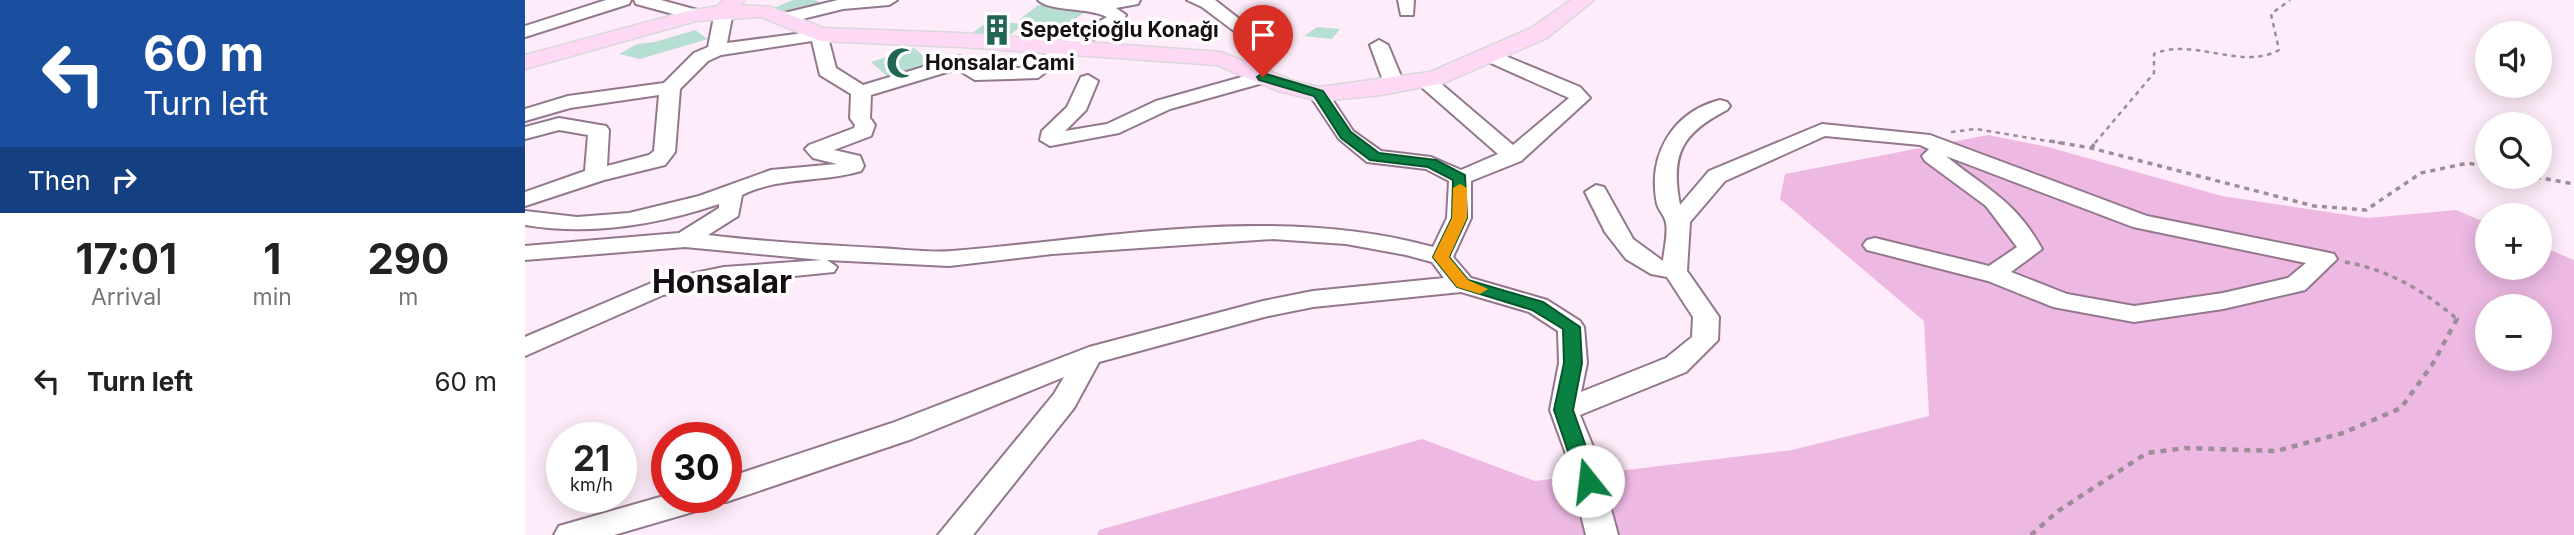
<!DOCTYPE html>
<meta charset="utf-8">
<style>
:root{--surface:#fff;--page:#f6f6f6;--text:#222;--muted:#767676}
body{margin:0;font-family:Inter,sans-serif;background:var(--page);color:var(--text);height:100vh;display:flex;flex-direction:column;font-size:26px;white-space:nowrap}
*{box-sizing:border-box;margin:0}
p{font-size:23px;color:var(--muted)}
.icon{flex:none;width:38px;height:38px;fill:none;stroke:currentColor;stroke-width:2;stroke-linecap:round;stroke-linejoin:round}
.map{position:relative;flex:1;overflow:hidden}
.sheet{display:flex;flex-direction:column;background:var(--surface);width:525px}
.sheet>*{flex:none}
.guide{background:#1a4fa0;color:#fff;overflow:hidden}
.fabs{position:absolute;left:1950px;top:21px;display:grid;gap:14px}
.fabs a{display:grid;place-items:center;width:77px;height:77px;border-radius:50%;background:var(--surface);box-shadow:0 4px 18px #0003;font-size:35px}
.speed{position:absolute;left:21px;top:422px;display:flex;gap:14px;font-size:35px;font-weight:700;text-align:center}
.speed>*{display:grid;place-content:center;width:91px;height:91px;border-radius:50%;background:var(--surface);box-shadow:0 4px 18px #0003;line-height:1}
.speed small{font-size:18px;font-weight:400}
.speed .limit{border:10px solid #d22;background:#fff;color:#111}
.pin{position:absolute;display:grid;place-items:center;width:60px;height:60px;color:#fff;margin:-72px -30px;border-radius:50% 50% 50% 0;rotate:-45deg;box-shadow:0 0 7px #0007}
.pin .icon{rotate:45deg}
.me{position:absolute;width:77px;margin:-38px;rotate:344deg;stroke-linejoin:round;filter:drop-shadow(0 0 5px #0008)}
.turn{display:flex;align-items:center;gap:24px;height:147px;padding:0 28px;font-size:32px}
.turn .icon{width:91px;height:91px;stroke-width:2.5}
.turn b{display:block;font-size:49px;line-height:60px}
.then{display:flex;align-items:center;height:66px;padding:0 28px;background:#0003;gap:14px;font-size:26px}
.eta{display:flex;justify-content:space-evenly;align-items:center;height:119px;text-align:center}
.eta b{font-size:42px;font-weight:700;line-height:49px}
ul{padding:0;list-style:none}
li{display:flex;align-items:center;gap:21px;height:98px;padding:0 28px}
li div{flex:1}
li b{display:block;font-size:26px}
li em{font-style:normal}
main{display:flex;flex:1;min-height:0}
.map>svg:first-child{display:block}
</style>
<main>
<section class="sheet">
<div class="guide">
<div class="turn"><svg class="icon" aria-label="left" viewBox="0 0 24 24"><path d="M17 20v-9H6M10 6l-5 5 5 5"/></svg><div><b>60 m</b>Turn left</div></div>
<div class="then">Then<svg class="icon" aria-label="right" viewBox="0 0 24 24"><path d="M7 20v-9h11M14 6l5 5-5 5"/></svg></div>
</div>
<div class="eta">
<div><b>17:01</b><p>Arrival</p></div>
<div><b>1</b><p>min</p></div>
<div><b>290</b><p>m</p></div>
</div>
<ul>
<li><svg class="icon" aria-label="left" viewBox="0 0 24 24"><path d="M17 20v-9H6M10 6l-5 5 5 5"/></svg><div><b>Turn left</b></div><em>60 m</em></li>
</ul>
</section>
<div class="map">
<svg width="2049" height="535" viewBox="0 0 2049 535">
<rect width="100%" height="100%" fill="#ffecfa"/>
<path fill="#edb9e3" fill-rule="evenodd" d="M1463 135 1523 147 1697 196 1843 218 1931 210 1962 223V268H2014V245L2049 260V535H572L574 530 897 439 1010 481 1267 450 1404 416 1399 321 1255 199 1260 174ZM1962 306H2014V359H1962Z"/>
<path fill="#b6ded2" d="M268 0H289L297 3 260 13 249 8Z
M513 5 560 12 541 25 494 20Z
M464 21 499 24 481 38 444 35Z
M792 27 815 29 807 39 779 36Z
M170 30 183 39 115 59 94 54 112 44 130 42Z
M389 48 408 64 364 78 346 62Z"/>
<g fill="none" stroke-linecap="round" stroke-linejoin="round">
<defs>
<path id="minor" d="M81 0H106L104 4 0 37V26Z
M109 0H136L176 11 179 15 170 20 111 4Z
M313 0H372L364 5 318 9 257 24 248 19 251 15Z
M513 0H615L613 4 591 8 601 15 598 22 547 52 513 78 450 80 432 69 346 95 345 118 350 125 346 136 309 150 335 156 339 166 336 171C296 183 255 176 217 195L213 216 183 235C240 242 296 245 353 248 377 249 403 253 427 251 586 238 752 204 908 247L922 218 924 181 901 169 842 162 814 139 784 94 787 90H801L828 131 856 151 906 157 936 170 973 154 893 84 890 80 893 76H907L988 145 1044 98 959 60 957 56 959 52 966 50 1055 87 1065 98 996 161 946 181V218L928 257 946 278 1022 300 1055 321 1059 327 1062 363 1056 392 1141 358 1167 337 1168 317 1142 277 1126 274 1101 259 1080 232 1060 192 1071 185 1079 187 1108 239 1138 261C1139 250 1143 234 1141 223 1140 216 1134 211 1132 204 1122 156 1147 112 1195 100L1202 102 1205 106 1202 110C1157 133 1145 154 1155 205L1184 171 1297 124 1405 135 1622 216 1800 252 1809 254 1812 259 1780 290 1698 309 1609 322 1528 307 1463 281 1342 250 1338 245 1342 240 1350 238 1464 266 1492 247 1461 206 1400 161 1397 156 1404 149 1395 145 1300 136 1200 181 1165 222 1162 271 1194 317 1193 340 1161 372 1055 415 1071 454 1093 535H1061L1041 454 1025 410 1034 363 1033 331 1004 312 936 292 788 307 739 317 574 362 549 408 448 535H413L529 394 539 377 387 439 201 502 192 499 189 506 178 509 89 535H29L34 526 142 495 201 497V478L367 423 564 347 738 301 788 291 919 278 907 262 881 255 821 244 747 239 527 254 424 266 302 260 312 267 309 272 199 283 138 295 0 356V337L131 281 199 267 297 260 160 247 0 260V246L154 233 194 208V204C131 225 66 236 0 225V211L52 217 104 213 174 196 246 170 312 164 288 158 280 149 284 145 329 128 330 125 325 118 326 94 295 75 287 41 196 55 183 61 155 89 150 152 140 165 79 180 0 206V192L60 171 63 135 34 130 0 139V127L34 118 81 126 84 130 82 166 124 155 129 151 134 95 45 108 0 121V109L43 96 139 83 169 53 183 47 190 12 199 7 208 12 202 43 301 30 311 68 338 85 435 56 455 68H502L535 44 582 17C563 7 525 12 513 0ZM1421 156 1608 227 1781 263 1763 278 1698 293 1609 306 1542 294 1486 272 1517 249C1490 200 1461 189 1421 156Z
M662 0H690L740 39 737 43H725L677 7Z
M873 0H889L888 15H876Z
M854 40 863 45 880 86 877 90H863L860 86 845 45Z
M738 71 745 73 748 77 745 81 645 109 594 133 525 146 515 140 517 131 542 107 556 77 563 75 573 81 561 110 540 131 582 124 631 101Z"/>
<path id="major" d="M198 0H219L216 5 246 7 298 28 435 33 696 52 769 81 794 87 905 72 1006 28 1046 0H1069L1022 38 919 83 856 95 794 101 753 91 692 65 435 47 295 41 236 17 171 21 0 69V55L163 11 193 6Z"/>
</defs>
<use href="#minor" stroke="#93788d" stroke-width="4"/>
<use href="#major" stroke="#dad8da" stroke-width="3"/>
<path stroke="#9c8d98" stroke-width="2.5" stroke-dasharray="4.5 4.5" stroke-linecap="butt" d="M1426 132 1451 129 1535 143
M1570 143 1629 73V54C1668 37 1717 71 1754 50L1746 14 1765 0"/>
<path stroke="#9c8d98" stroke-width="3.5" stroke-dasharray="5 5" stroke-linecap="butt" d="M1525 141 1566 148 1789 206 1841 210 1896 173 1943 163 1962 167
M1566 148 1572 141
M2011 177 2049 184
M1820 262C1864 270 1898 290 1932 319"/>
<path stroke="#9c8d98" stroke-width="4.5" stroke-dasharray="6 6" stroke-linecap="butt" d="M1506 535 1533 511 1622 453 1660 448 1751 451 1818 433 1876 408 1907 365 1932 319 1930 317"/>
<use href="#minor" fill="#fff" fill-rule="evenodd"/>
<use href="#major" fill="#fdd9f6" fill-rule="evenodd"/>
</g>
<path fill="#0b8043" stroke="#07532c" stroke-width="2" d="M738 73 798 91 826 132 854 153 911 160 940 175 942 218 924 257 943 280 1018 302 1055 327 1057 363 1048 410 1073 481 1070 486H1056L1053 481 1029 410 1039 363 1038 329 1007 310 932 287 908 257 927 218 928 180 903 167 845 160 816 138 789 96 734 80 732 77Z"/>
<path fill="#f59e0b" d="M935 184 942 188V218L924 257 943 280 963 289 955 294 932 287 908 257 927 218 928 188Z"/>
<defs>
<symbol id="building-bare" viewBox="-9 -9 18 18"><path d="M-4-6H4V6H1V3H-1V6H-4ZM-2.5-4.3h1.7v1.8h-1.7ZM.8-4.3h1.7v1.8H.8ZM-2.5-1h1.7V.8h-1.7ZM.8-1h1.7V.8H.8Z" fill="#216555" stroke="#fff" stroke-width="2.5" paint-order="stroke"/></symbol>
<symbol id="mosque-bare" viewBox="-9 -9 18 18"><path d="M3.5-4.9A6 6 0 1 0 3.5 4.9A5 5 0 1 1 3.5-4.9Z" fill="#216555" stroke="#fff" stroke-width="2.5" paint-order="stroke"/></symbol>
</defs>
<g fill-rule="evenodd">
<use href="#building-bare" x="450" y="8" width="44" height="44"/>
<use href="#mosque-bare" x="355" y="41" width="44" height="44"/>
</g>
<g text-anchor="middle" stroke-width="7" stroke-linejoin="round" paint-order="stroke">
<g font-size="21" font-weight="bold" fill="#170d15" stroke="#fff" text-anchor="start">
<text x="495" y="37">Sepetçioğlu Konağı</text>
<text x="400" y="70">Honsalar Cami</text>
</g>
<g font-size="32" font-weight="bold" fill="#170d15" stroke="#fff">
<text x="197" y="293">Honsalar</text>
</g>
</g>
</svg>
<div class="fabs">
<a><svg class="icon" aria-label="sound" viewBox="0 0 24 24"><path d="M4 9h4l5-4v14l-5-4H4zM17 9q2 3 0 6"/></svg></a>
<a><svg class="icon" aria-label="search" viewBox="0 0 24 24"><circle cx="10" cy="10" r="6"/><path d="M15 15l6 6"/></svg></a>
<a>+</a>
<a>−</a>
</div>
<div class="speed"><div>21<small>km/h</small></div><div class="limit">30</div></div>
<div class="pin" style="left:738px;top:77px;background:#d93025"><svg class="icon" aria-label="arrive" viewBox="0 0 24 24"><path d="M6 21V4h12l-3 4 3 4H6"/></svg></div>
<svg class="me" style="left:1063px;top:481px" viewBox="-20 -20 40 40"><circle r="19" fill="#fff"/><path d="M0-13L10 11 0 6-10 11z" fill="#0b8043"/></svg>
</div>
</main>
